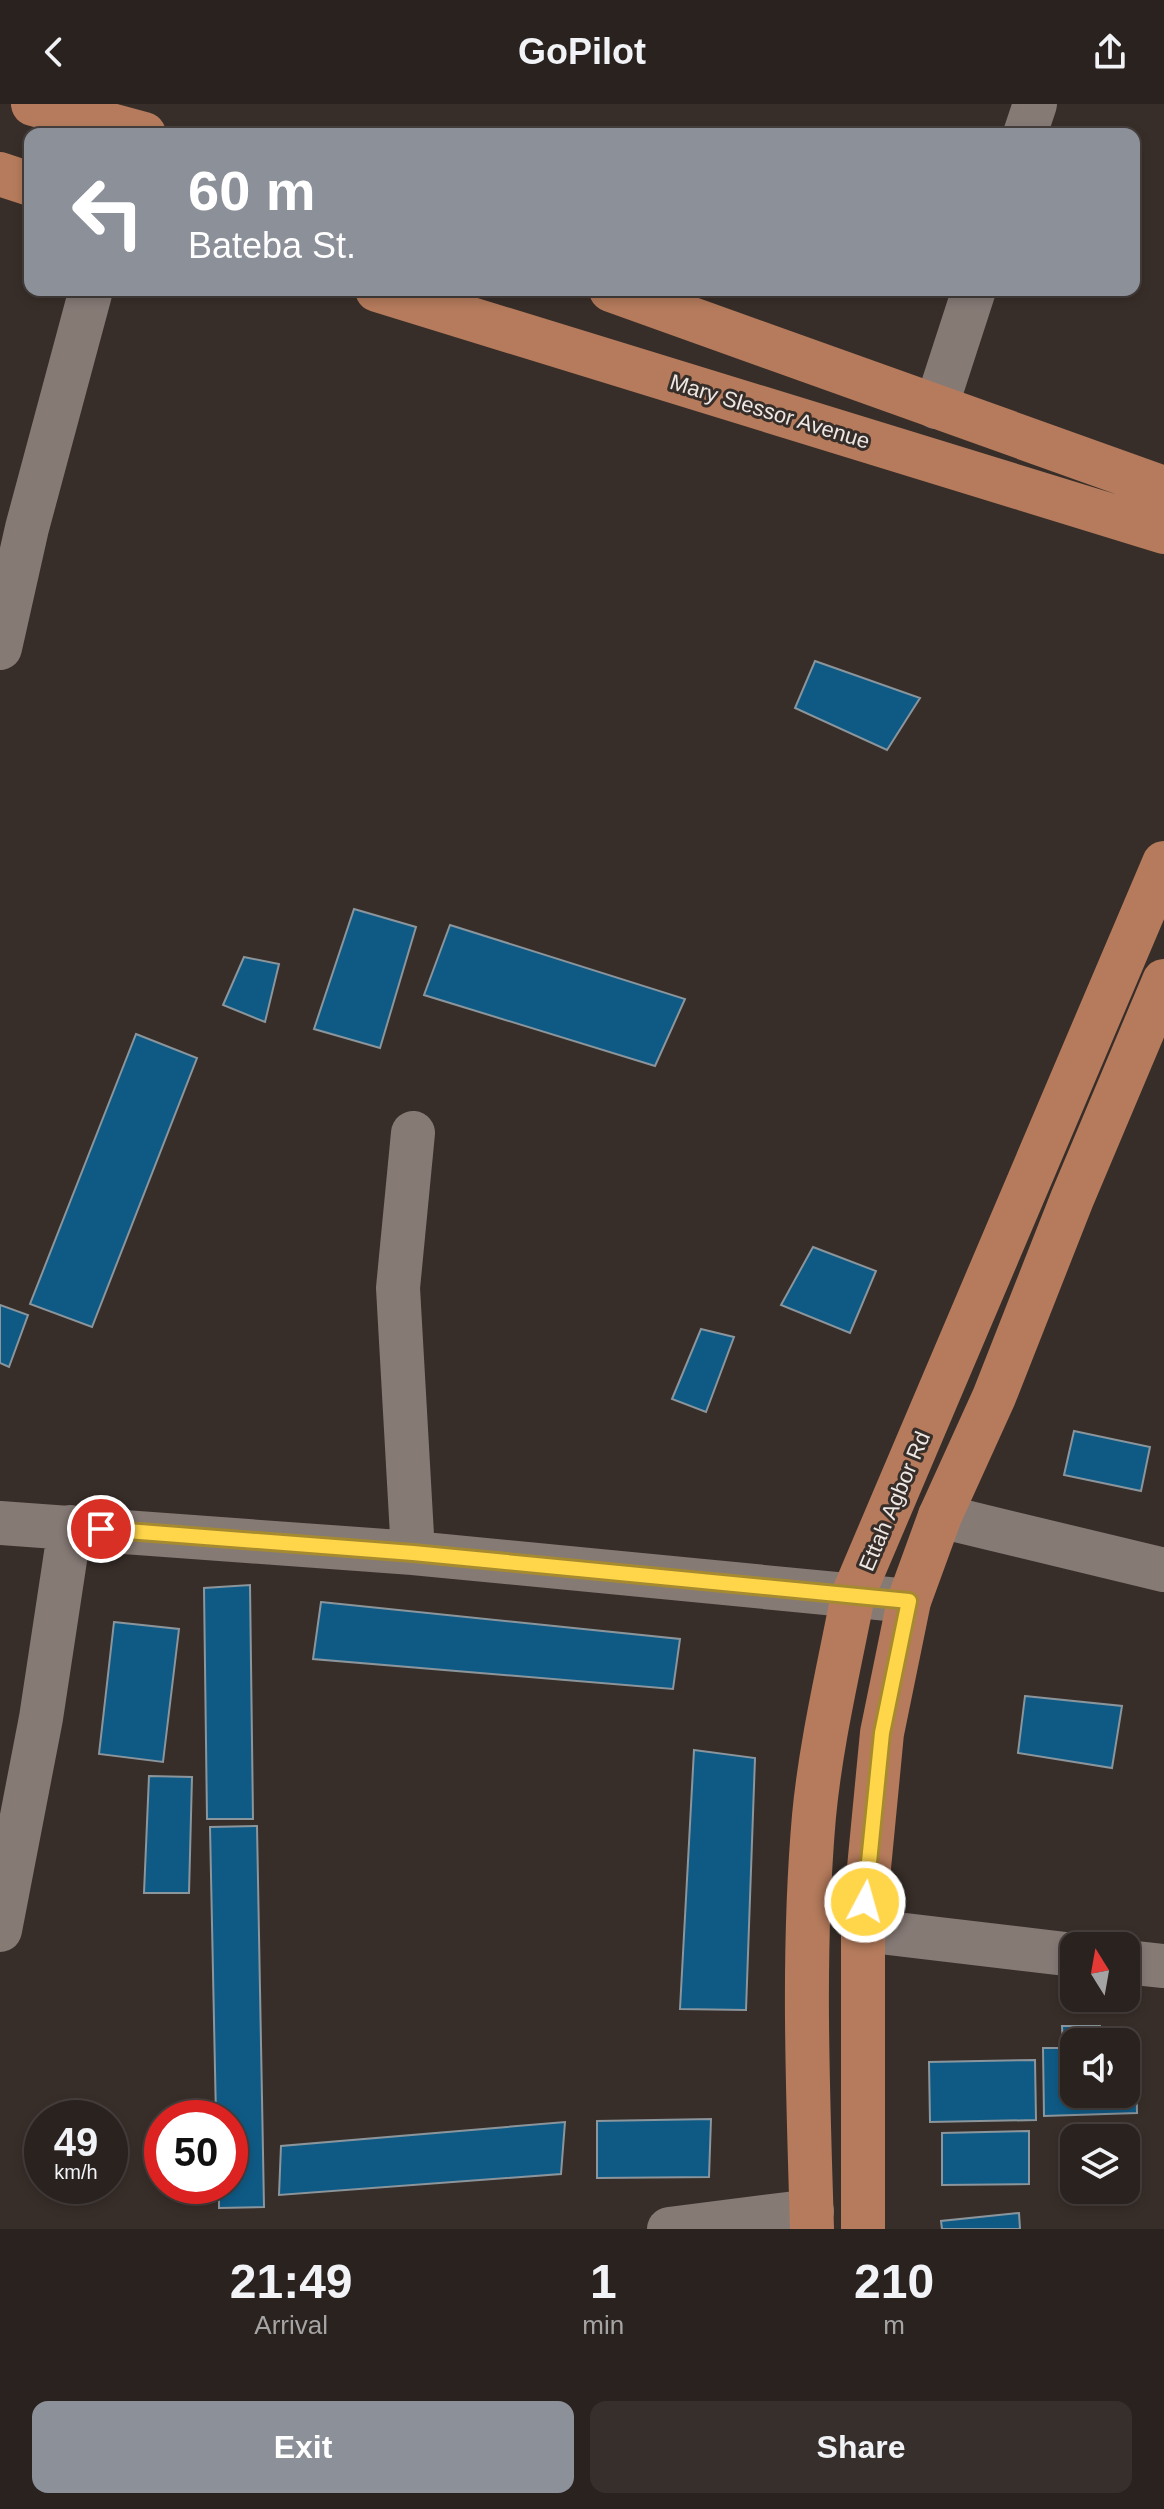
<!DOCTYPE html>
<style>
:root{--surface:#2a221f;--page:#362f2c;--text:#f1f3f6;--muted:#a5a4a4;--line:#463f3d;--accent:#8c9099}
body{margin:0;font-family:Arial,sans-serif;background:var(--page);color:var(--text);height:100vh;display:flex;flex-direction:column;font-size:30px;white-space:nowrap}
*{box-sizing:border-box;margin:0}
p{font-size:26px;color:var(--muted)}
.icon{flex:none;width:44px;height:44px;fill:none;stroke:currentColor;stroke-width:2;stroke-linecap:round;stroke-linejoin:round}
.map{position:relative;height:2125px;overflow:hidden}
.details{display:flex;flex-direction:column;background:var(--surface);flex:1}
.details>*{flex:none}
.hud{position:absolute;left:24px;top:24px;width:1116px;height:168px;border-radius:16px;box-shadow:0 4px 12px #0003,0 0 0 2px var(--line);background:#8c9099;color:#fff;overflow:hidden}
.needle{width:52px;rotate:349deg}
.buttons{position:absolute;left:1060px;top:1828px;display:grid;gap:16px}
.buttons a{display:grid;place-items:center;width:80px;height:80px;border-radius:16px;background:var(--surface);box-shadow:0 4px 12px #0003,0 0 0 2px var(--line);font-size:40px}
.speed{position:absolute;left:24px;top:1996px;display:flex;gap:16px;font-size:40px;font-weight:700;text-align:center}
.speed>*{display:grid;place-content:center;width:104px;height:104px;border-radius:50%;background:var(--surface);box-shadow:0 4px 12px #0003,0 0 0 2px var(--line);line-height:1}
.speed small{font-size:20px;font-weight:400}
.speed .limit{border:12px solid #d22;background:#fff;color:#111}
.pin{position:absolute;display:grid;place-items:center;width:68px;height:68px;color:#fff;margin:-34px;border:4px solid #fff;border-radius:50%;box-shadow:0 2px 8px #0007}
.me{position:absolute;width:88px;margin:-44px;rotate:6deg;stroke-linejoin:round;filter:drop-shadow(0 0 6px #0008)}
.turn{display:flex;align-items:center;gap:28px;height:168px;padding:0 32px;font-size:36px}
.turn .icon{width:104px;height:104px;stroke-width:2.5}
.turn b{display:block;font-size:56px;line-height:68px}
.eta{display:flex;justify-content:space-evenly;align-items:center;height:136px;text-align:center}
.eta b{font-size:48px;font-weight:800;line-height:56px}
.cta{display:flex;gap:16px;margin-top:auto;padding:16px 32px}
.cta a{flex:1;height:92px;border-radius:16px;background:var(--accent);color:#fff;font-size:32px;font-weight:800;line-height:92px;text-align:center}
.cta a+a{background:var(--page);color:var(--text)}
header{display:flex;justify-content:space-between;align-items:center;height:104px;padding:0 32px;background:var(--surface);font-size:36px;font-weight:800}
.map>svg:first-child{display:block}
</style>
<header><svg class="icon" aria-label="back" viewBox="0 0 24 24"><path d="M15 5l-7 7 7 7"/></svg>GoPilot<svg class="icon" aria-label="share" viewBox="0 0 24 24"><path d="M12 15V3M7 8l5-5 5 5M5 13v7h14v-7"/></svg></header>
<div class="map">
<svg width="1164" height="2125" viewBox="0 0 1164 2125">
<rect width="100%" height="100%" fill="#382e29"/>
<path fill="#0f5a85" stroke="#8b959c" stroke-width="2" d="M815 557 920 594 887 646 795 604Z
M354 805 416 823 380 944 314 925Z
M450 821 685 895 655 962 424 891Z
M244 853 279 860 265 918 223 901Z
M136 930 197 954 92 1223 30 1200Z
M813 1143 876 1167 850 1229 781 1201Z
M0 1201 28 1211 9 1263 0 1259Z
M701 1225 734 1233 706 1308 672 1295Z
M1074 1327 1150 1343 1141 1387 1064 1371Z
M250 1481 253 1715H207L204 1484Z
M321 1498 680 1535 673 1585 313 1555Z
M114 1518 179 1525 163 1658 99 1650Z
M1025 1592 1122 1602 1112 1664 1018 1649Z
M694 1646 755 1654 746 1906 680 1905Z
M149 1672 192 1673 189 1789H144Z
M257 1722 264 2103 219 2104V2082L197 2083V2082H230V2014H216L210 1723Z
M1062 1922H1100L1101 1938H1074V1990H1126V1939H1136L1137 2009 1044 2012 1043 1944H1063Z
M1035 1956 1036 2016 930 2018 929 1958Z
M711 2015 709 2073 597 2074V2017Z
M565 2018 561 2070 279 2091 281 2042Z
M1029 2027V2080L942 2081V2029Z
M1019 2109 1020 2125H942L941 2117Z"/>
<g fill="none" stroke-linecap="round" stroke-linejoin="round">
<path stroke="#867a75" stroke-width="44" d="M1025 30 1035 0
M936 303 974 186
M0 544 27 424 91 186
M413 1029 398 1184 413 1449
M940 1412 1164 1466
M0 1419 413 1449 909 1497
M0 1826 41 1614 70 1423
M863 1826 1074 1851
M1126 1858 1164 1862
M669 2125 812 2107"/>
<path stroke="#b57b5c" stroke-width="44" d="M33 0 144 30
M0 70 30 80
M377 186 1164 428
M611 186 1164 384
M812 2125C808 1988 802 1849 814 1712 821 1638 839 1564 853 1491L1164 759
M863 2125V1826L882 1629 909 1497 940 1412 994 1293 1072 1095 1164 877"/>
</g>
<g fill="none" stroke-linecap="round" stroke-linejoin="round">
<defs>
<path id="route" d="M101 1425 413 1449 909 1497 882 1629 865 1798"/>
</defs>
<use href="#route" stroke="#a68a30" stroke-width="20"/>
<use href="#route" stroke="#ffd54a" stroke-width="14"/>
</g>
<g text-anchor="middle" stroke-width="6" stroke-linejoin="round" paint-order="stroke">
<g font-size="22" fill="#eee8e5" stroke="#382e29">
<text transform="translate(770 307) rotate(17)" y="8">Mary Slessor Avenue</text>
<text transform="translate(894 1397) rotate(-67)" y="8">Ettah Agbor Rd</text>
</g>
</g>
</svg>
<div class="buttons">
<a><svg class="needle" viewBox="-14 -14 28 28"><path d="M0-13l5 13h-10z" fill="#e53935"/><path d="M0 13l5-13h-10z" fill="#a5a4a4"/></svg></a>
<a><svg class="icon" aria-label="sound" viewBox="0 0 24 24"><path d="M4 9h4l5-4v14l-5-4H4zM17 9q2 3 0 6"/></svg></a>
<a><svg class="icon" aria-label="layers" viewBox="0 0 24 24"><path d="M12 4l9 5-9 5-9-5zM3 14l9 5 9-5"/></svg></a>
</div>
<div class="speed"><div>49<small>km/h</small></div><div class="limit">50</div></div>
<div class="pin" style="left:101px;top:1425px;background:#d93025"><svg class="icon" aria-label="arrive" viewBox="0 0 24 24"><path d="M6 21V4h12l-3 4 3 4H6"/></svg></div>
<svg class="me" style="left:865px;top:1798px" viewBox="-20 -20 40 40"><circle r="17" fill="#ffd54a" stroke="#fff" stroke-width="3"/><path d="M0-11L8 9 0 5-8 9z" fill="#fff"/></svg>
<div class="hud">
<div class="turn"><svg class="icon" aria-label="left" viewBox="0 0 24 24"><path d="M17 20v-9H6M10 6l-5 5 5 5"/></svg><div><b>60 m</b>Bateba St.</div></div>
</div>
</div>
<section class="details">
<div class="eta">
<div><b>21:49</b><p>Arrival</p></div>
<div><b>1</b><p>min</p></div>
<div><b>210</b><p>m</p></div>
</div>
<div class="cta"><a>Exit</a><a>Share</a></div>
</section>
